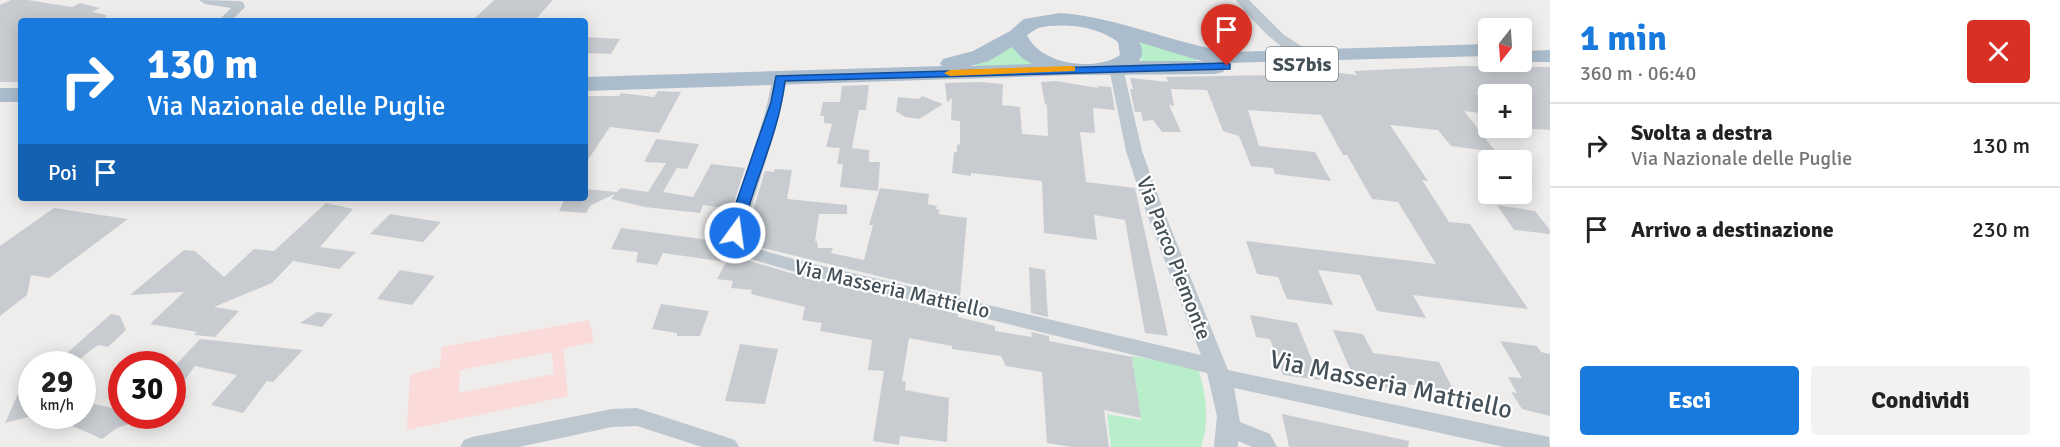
<!DOCTYPE html>
<html lang="it">
<meta charset="utf-8">
<style>
:root{--surface:#fff;--page:#f2f2f2;--text:#222;--muted:#767676;--line:#e0e0e0;--accent:#187adc}
body{margin:0;font-family:Signika,sans-serif;background:var(--page);color:var(--text);height:100vh;display:flex;flex-direction:column;font-size:22px;white-space:nowrap}
*{box-sizing:border-box;margin:0}
p{font-size:20px;color:var(--muted)}
.icon{flex:none;width:33px;height:33px;fill:none;stroke:currentColor;stroke-width:2;stroke-linecap:round;stroke-linejoin:round}
.map{position:relative;flex:1;overflow:hidden}
.details{display:flex;flex-direction:column;background:var(--surface);width:510px}
.details>*{flex:none}
.guide{position:absolute;left:18px;top:18px;width:570px;height:183px;border-radius:6px;box-shadow:0 3px 15px #0003;background:#187adc;color:#fff;overflow:hidden}
.needle{width:39px;rotate:197deg}
.fabs{position:absolute;left:1478px;top:18px;display:grid;gap:12px}
.fabs a{display:grid;place-items:center;width:54px;height:54px;border-radius:6px;background:var(--surface);box-shadow:0 3px 15px #0003;font-size:30px}
.speed{position:absolute;left:18px;top:351px;display:flex;gap:12px;font-size:30px;font-weight:700;text-align:center}
.speed>*{display:grid;place-content:center;width:78px;height:78px;border-radius:50%;background:var(--surface);box-shadow:0 3px 15px #0003;line-height:1}
.speed small{font-size:15px;font-weight:400}
.speed .limit{border:9px solid #d22;background:#fff;color:#111}
.pin{position:absolute;display:grid;place-items:center;width:51px;height:51px;color:#fff;margin:-62px -26px;border-radius:50% 50% 50% 0;rotate:-45deg;box-shadow:0 0 6px #0007}
.pin .icon{rotate:45deg}
.me{position:absolute;width:66px;margin:-33px;rotate:14deg;stroke-linejoin:round;filter:drop-shadow(0 0 4px #0008)}
.turn{display:flex;align-items:center;gap:21px;height:126px;padding:0 30px;font-size:27px}
.turn .icon{width:78px;height:78px;stroke-width:2.5}
.turn b{display:block;font-size:42px;line-height:51px}
.then{display:flex;align-items:center;height:57px;padding:0 30px;background:#0003;gap:12px;font-size:22px}
.round{display:grid;place-items:center;flex:none;width:63px;height:63px;border-radius:6px;background:var(--page)}
.summary{display:flex;align-items:center;justify-content:space-between;height:102px;padding:0 30px}
h1{font-size:36px;font-weight:700;line-height:45px;color:var(--accent)}
.button{display:flex;gap:12px;margin-top:auto;padding:12px 30px}
.button a{flex:1;height:69px;border-radius:6px;background:var(--accent);color:#fff;font-size:24px;font-weight:700;line-height:69px;text-align:center}
.button a+a{background:var(--page);color:var(--text)}
ul{padding:0;list-style:none}
li{display:flex;align-items:center;gap:18px;height:84px;padding:0 30px;border-top:2px solid var(--line)}
li div{flex:1}
li b{display:block;font-size:22px}
li em{font-style:normal}
main{display:flex;flex:1;min-height:0}
.map>svg:first-child{display:block}
</style>
<main>
<div class="map">
<svg width="1550" height="447" viewBox="0 0 1550 447">
<rect width="100%" height="100%" fill="#efecec"/>
<path fill="#fadbda" fill-rule="evenodd" d="M589 320 594 342 563 349 568 396 407 430 410 375 440 367 442 347ZM552 352 554 374 459 393 460 370Z"/>
<path fill="#b8eeca" d="M1133 37 1196 55V64L1143 65Z
M1010 41 1043 64 983 70 973 63Z
M1132 356 1198 368C1206 395 1210 420 1201 447H1111L1107 414 1141 420Z"/>
<path fill="#c8ccd1" d="M11 0H28L72 7 80 3 100 8 92 12 106 15 105 21H21V82H0V5Z
M494 0H553L534 21H472Z
M585 37 620 39 611 54 585 53Z
M1462 66 1550 67V130L1521 128V94L1476 92 1488 107V114L1464 111 1496 152 1451 146 1438 130 1390 125 1428 181 1422 180 1449 222 1470 224 1528 309 1413 295 1426 318 1377 311 1360 275 1318 270 1333 305 1287 299 1278 277 1257 274 1246 241 1436 264 1398 202 1372 199 1347 155H1343L1321 115 1248 110 1259 146 1315 152 1331 181 1275 174 1273 168 1251 166 1239 136 1223 131 1207 90 1171 89 1174 106 1169 105 1181 132H1162L1153 120 1143 121 1141 112H1135L1130 89H1133L1130 78 1168 82 1166 77 1324 74 1323 71 1357 75 1354 71Z
M1056 81 1098 88 1097 86 1111 87 1115 110 1093 108 1095 133 1080 132 1086 182 1135 188 1168 336 1145 333 1125 220 1094 215 1097 240 1044 233 1042 181 971 173V176L952 173 954 152H957V145L960 144V121L951 120 952 98 947 102 945 83 979 82 1003 84 1002 105 1020 107 1022 134 1048 136 1047 105 1045 104 1041 82Z
M869 85 866 110H859L852 148 869 150V162H880L878 191 840 187 843 164H837L840 148 826 147 832 124 824 123V116H820L823 102H840L842 86Z
M658 91 681 92 659 133 610 127 585 164V96H619L621 93 654 97Z
M922 96 943 104 919 119 905 117 896 111 898 97 919 99Z
M656 139 699 144 687 169 677 168 663 192 693 197 711 164 745 168 732 209 703 205 700 213 645 207 611 199 615 194 591 205 586 213 559 211 565 198H585V189L617 192 621 188 648 192 666 163 644 162Z
M775 169 792 170 787 199 847 205V214H819L815 241H817L818 248H833L831 253 864 260 873 225H869L880 188 929 194 928 204 937 206 936 209 940 210 938 214 967 218 960 296 759 247 748 233 751 217 765 171 774 172Z
M326 203 353 209 320 247 356 252 339 269 293 261 272 283 214 307 239 311 215 337 194 335 197 332 150 324 184 292 130 295 184 250 195 251 224 277 254 249 274 251Z
M1497 205 1535 211 1550 230V234L1514 230Z
M54 208 128 219 49 278 31 275 27 295 0 316V246Z
M390 214 441 222 423 242 370 234Z
M621 228 716 241 717 238 728 240 743 259 787 272 958 314V317L995 326V331L1032 337 1031 332 1049 336V341L1132 357 1141 418 1104 410 1109 447H1072L1047 443 1042 372 1006 366 1001 356 952 349V346L909 338 902 381 906 382 905 390 949 398 947 442 900 436 899 445 873 441 884 371 868 370 872 340 820 331 822 323 802 320 805 307 751 294 752 290 731 288 733 281 717 279 726 262 663 253 657 265 636 262 638 252 611 249Z
M1029 267 1045 270 1048 317 1031 313Z
M400 270 435 276 412 305 377 299Z
M661 304 709 311 700 336H677V333L652 329Z
M317 312 333 314 322 327 300 323Z
M111 314 120 316 126 330 108 347 98 345 73 364 58 361Z
M1250 315 1297 323 1320 380 1283 375 1270 339 1256 337Z
M1333 330 1363 334 1373 353 1439 362 1454 391 1386 381 1389 388 1356 383Z
M200 339 303 350 273 382 267 381 243 413 211 405 237 375 195 366 172 397V369Z
M1500 341 1537 346 1541 352 1550 354V416L1522 409 1511 392 1517 393 1508 377 1522 378Z
M740 344 778 349 765 404 725 401Z
M32 380V416L5 423 17 396Z
M90 403 122 410V416H147L148 418 117 428 102 439 66 423 75 416H82V409Z
M1282 414 1409 441 1408 447H1289Z"/>
<g fill="none" stroke-linecap="round" stroke-linejoin="round">
<path fill="#bcc7cf" fill-rule="evenodd" d="M199 0 239 1 243 2 245 7 231 21H218L231 8 205 4Z
M1236 0H1249L1284 35 1311 52 1313 55 1311 58C1289 63 1248 16 1236 0Z
M1116 64 1123 68 1142 151 1163 209 1228 370 1549 437 1550 447H1504L1234 388 1240 422 1270 434 1277 447H1252L1238 441V447H1214L1217 416 1207 373 788 270 744 257 726 233 764 117 773 78 780 74 785 75 787 78 779 117 744 232 758 249 797 260 1201 355 1145 209 1126 151 1109 68Z
M637 408 735 440 739 447H702L637 426 612 427 519 447H460L464 440 472 437 612 409Z"/>
<path fill="#abbdcc" fill-rule="evenodd" d="M1060 13C1119 17 1173 44 1231 52L1488 44V56L1223 63 1226 67 1223 72 1215 74 1077 75 585 91V77L942 66 940 64 943 59 973 51 1010 31 1024 19ZM1048 26C1072 24 1098 27 1118 42L1120 55C1096 72 1040 65 1027 35L1038 28ZM1139 42 1194 59 1203 61H1139C1143 55 1143 48 1139 42ZM1012 47 1022 58 1032 64 970 66 989 61Z
M1550 50V62H1513H1521V51Z
M0 88H21V102H0Z"/>
</g>
<path fill="#1a73e8" stroke="#114b97" stroke-width="1.5" d="M1227 63 1230 64V69L785 81C779 133 754 182 741 233L735 237 728 233 735 206 771 102 776 76Z"/>
<path fill="#f59e0b" d="M1071 66 1075 67V71L950 76 944 73 950 70Z"/>
<g text-anchor="middle" stroke-width="4.5" stroke-linejoin="round" paint-order="stroke">
<rect fill="#fff" stroke="#7c858b" stroke-width="1.5" x="1266" y="47" width="72" height="34" rx="4.5"/>
<g font-size="20" font-weight="bold" fill="#445159">
<text x="1302" y="71">SS7bis</text>
</g>
<g font-size="21" fill="#445159" stroke="#fff">
<text transform="translate(1174 258) rotate(69)" y="7">Via Parco Piemonte</text>
<text transform="translate(892 289) rotate(13)" y="7">Via Masseria Mattiello</text>
</g>
<g font-size="26" fill="#445159" stroke="#fff">
<text transform="translate(1391 384) rotate(12)" y="9">Via Masseria Mattiello</text>
</g>
</g>
</svg>
<div class="fabs">
<a><svg class="needle" viewBox="-14 -14 28 28"><path d="M0-13l5 13h-10z" fill="#e53935"/><path d="M0 13l5-13h-10z" fill="#767676"/></svg></a>
<a>+</a>
<a>−</a>
</div>
<div class="speed"><div>29<small>km/h</small></div><div class="limit">30</div></div>
<div class="pin" style="left:1227px;top:66px;background:#d93025"><svg class="icon" aria-label="arrive" viewBox="0 0 24 24"><path d="M6 21V4h12l-3 4 3 4H6"/></svg></div>
<svg class="me" style="left:735px;top:233px" viewBox="-20 -20 40 40"><circle r="17" fill="#1a73e8" stroke="#fff" stroke-width="3"/><path d="M0-11L8 9 0 5-8 9z" fill="#fff"/></svg>
<div class="guide">
<div class="turn"><svg class="icon" aria-label="right" viewBox="0 0 24 24"><path d="M7 20v-9h11M14 6l5 5-5 5"/></svg><div><b>130 m</b>Via Nazionale delle Puglie</div></div>
<div class="then">Poi<svg class="icon" aria-label="arrive" viewBox="0 0 24 24"><path d="M6 21V4h12l-3 4 3 4H6"/></svg></div>
</div>
</div>
<section class="details">
<div class="summary"><div><h1>1 min</h1><p>360 m · 06:40</p></div><a class="round" style="background:#d93025;color:#fff"><svg class="icon" aria-label="close" viewBox="0 0 24 24"><path d="M6 6l12 12M18 6L6 18"/></svg></a></div>
<ul>
<li><svg class="icon" aria-label="right" viewBox="0 0 24 24"><path d="M7 20v-9h11M14 6l5 5-5 5"/></svg><div><b>Svolta a destra</b><p>Via Nazionale delle Puglie</p></div><em>130 m</em></li>
<li><svg class="icon" aria-label="arrive" viewBox="0 0 24 24"><path d="M6 21V4h12l-3 4 3 4H6"/></svg><div><b>Arrivo a destinazione</b></div><em>230 m</em></li>
</ul>
<div class="button"><a>Esci</a><a>Condividi</a></div>
</section>
</main>
